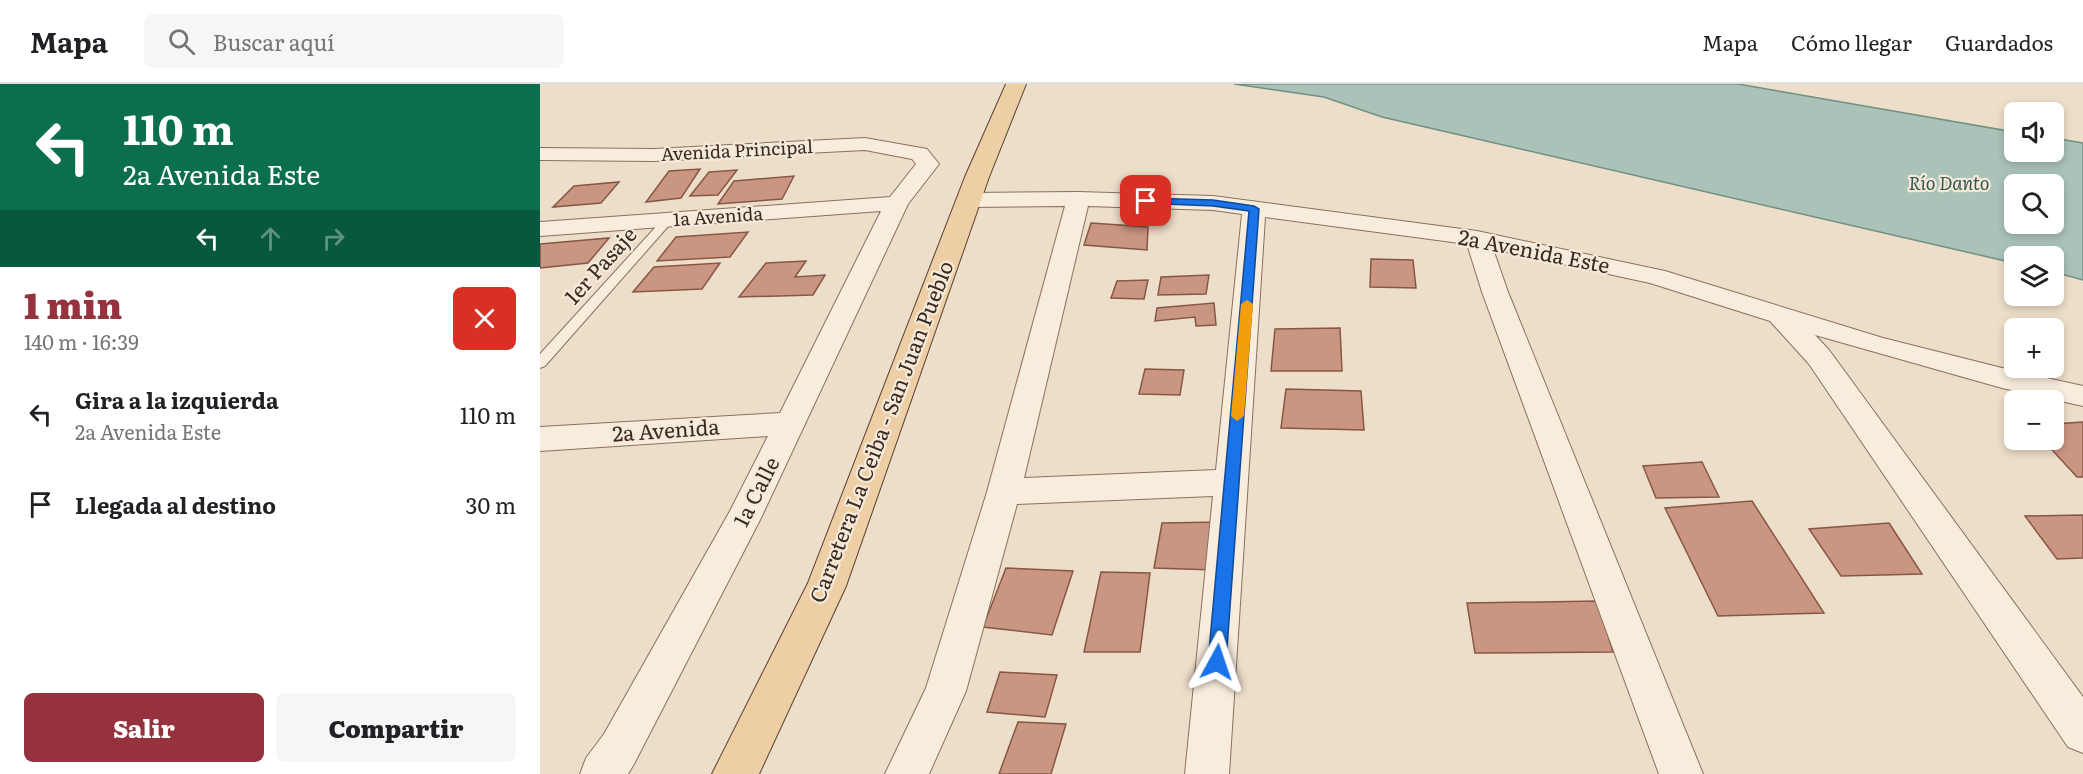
<!DOCTYPE html>
<html lang="es">
<meta charset="utf-8">
<style>
:root{--surface:#fff;--page:#f6f6f6;--text:#202124;--muted:#757577;--line:#e0e0e0;--accent:#96313e}
body{margin:0;font-family:Literata,serif;background:var(--page);color:var(--text);height:100vh;display:flex;flex-direction:column;font-size:22px;white-space:nowrap}
*{box-sizing:border-box;margin:0}
p{font-size:20px;color:var(--muted)}
.icon{flex:none;width:33px;height:33px;fill:none;stroke:currentColor;stroke-width:2;stroke-linecap:round;stroke-linejoin:round}
.map{position:relative;flex:1;overflow:hidden}
.side{display:flex;flex-direction:column;background:var(--surface);width:540px}
.side>*{flex:none}
.top-card{background:#0b6e4f;color:#fff;overflow:hidden}
.controls{position:absolute;left:1464px;top:18px;display:grid;gap:12px}
.controls a{display:grid;place-items:center;width:60px;height:60px;border-radius:9px;background:var(--surface);box-shadow:0 3px 9px #0003;font-size:30px}
.pin{position:absolute;display:grid;place-items:center;width:51px;height:51px;color:#fff;margin:-26px;border-radius:12px;box-shadow:0 3px 9px #0006}
.me{position:absolute;width:66px;margin:-33px;rotate:5deg;stroke-linejoin:round;filter:drop-shadow(0 0 4px #0008)}
.turn{display:flex;align-items:center;gap:21px;height:126px;padding:0 24px;font-size:27px}
.turn .icon{width:78px;height:78px;stroke-width:2.5}
.turn b{display:block;font-size:42px;line-height:51px}
.lanes{display:flex;align-items:center;height:57px;padding:0 24px;background:#0003;justify-content:center;gap:30px;direction:ltr}
.lanes .off{opacity:.35}
.round{display:grid;place-items:center;flex:none;width:63px;height:63px;border-radius:9px;background:var(--page)}
.headline{display:flex;align-items:center;justify-content:space-between;height:102px;padding:0 24px}
h1{font-size:36px;font-weight:800;line-height:45px;color:var(--accent)}
.button{display:flex;gap:12px;margin-top:auto;padding:12px 24px}
.button a{flex:1;height:69px;border-radius:9px;background:var(--accent);color:#fff;font-size:24px;font-weight:800;line-height:69px;text-align:center}
.button a+a{background:var(--page);color:var(--text)}
ul{padding:0;list-style:none}
li{display:flex;align-items:center;gap:18px;height:90px;padding:0 24px}
li div{flex:1}
li b{display:block;font-size:22px}
li em{font-style:normal}
header{display:flex;align-items:center;gap:36px;box-sizing:border-box;height:84px;padding:0 30px;background:var(--surface);border-bottom:2px solid var(--line)}
header strong{font-size:28px}
nav{display:flex;gap:33px;margin-inline-start:auto;font-size:21px}
.search{width:420px;height:54px;background:var(--page);display:flex;align-items:center;gap:15px;box-sizing:border-box;padding:0 21px;border-radius:9px;color:var(--muted);font-size:22px}
main{display:flex;flex:1;min-height:0}
.map>svg:first-child{display:block}
</style>
<header>
<strong>Mapa</strong>
<div class="search"><svg class="icon" aria-label="search" viewBox="0 0 24 24"><circle cx="10" cy="10" r="6"/><path d="M15 15l6 6"/></svg>Buscar aquí</div>
<nav><a>Mapa</a><a>Cómo llegar</a><a>Guardados</a></nav>
</header>
<main>
<section class="side">
<div class="top-card">
<div class="turn"><svg class="icon" aria-label="left" viewBox="0 0 24 24"><path d="M17 20v-9H6M10 6l-5 5 5 5"/></svg><div><b>110 m</b>2a Avenida Este</div></div>
<div class="lanes"><svg class="icon" aria-label="left" viewBox="0 0 24 24"><path d="M17 20v-9H6M10 6l-5 5 5 5"/></svg><svg class="icon off" aria-label="ahead" viewBox="0 0 24 24"><path d="M12 20V5M6 11l6-6 6 6"/></svg><svg class="icon off" aria-label="right" viewBox="0 0 24 24"><path d="M7 20v-9h11M14 6l5 5-5 5"/></svg></div>
</div>
<div class="headline"><div><h1>1 min</h1><p>140 m · 16:39</p></div><a class="round" style="background:#d93025;color:#fff"><svg class="icon" aria-label="close" viewBox="0 0 24 24"><path d="M6 6l12 12M18 6L6 18"/></svg></a></div>
<ul>
<li><svg class="icon" aria-label="left" viewBox="0 0 24 24"><path d="M17 20v-9H6M10 6l-5 5 5 5"/></svg><div><b>Gira a la izquierda</b><p>2a Avenida Este</p></div><em>110 m</em></li>
<li><svg class="icon" aria-label="arrive" viewBox="0 0 24 24"><path d="M6 21V4h12l-3 4 3 4H6"/></svg><div><b>Llegada al destino</b></div><em>30 m</em></li>
</ul>
<div class="button"><a>Salir</a><a>Compartir</a></div>
</section>
<div class="map">
<svg width="1543" height="690" viewBox="0 0 1543 690">
<rect width="100%" height="100%" fill="#eddec9"/>
<path fill="#aac2b8" stroke="#709084" stroke-width="1.5" fill-rule="evenodd" d="M694 0H1198L1474 48V68H1514V54L1543 59V196L1514 188V172H1474V179L842 33 784 13ZM1474 100H1514V140H1474Z"/>
<path fill="#ca9681" stroke="#875745" stroke-width="1.5" d="M160 85 141 114 106 118 129 87Z
M197 86 178 111 150 112 169 88Z
M254 92 242 115 178 120 194 97Z
M79 98 61 119 13 123 34 102Z
M551 139 608 143 607 166 544 161Z
M208 148 190 173 117 177 136 153Z
M69 154 48 179 0 184V160Z
M831 175 873 176 876 204 830 203Z
M266 177 255 193 285 191 273 211 199 213 226 179Z
M180 179 162 205 93 208 114 183Z
M669 191 666 210 618 211 621 193Z
M608 196 604 215 571 214 577 197Z
M674 219 676 241 656 242 655 233 615 237 617 224Z
M800 244 802 287H731L735 245Z
M605 285 644 286 640 311 599 310Z
M746 305 821 307 824 346 741 344Z
M1543 338V393H1537L1503 356H1514V340Z
M1162 378 1179 413 1116 414 1103 382Z
M1212 417 1284 529 1178 532 1125 424Z
M1543 431V474L1517 475 1485 432Z
M679 438 674 486 614 484 622 439Z
M1349 439 1382 490 1301 492 1269 445Z
M466 484 533 487 512 551 443 543Z
M561 488 610 489 600 568H544Z
M1058 517 1073 568 935 569 927 519Z
M460 588 517 591 505 633 447 628Z
M478 638 526 640 511 690H459Z"/>
<g fill="none" stroke-linecap="round" stroke-linejoin="round">
<defs>
<path id="service" d="M127 134 131 135V139L5 282 0 284V270L123 135Z"/>
<path id="minor" d="M325 54 387 65 399 80 368 120 221 434 94 680 88 690H40L46 674 64 650 190 427 228 352 0 367V343L240 329 341 127 0 152V138L350 113 376 80 372 75 325 66 114 77 0 76V64L114 65Z
M538 108 673 112 937 147 1125 187 1343 254 1462 284 1543 302V322L1462 304 1275 251 1289 266 1543 613V669L1528 663 1269 280 1230 237 1110 199 953 165 968 208 1163 690H1119L942 208 927 160 725 133 689 690H645L673 412 477 420 426 607 389 690H345L386 604 447 408 525 122 429 123 421 121 417 116 421 111 429 109ZM548 122 673 126 702 130 676 386 484 394Z"/>
<path id="primary" d="M466 0H486L449 93 306 502 219 690H172L268 499 425 93Z"/>
</defs>
<use href="#service" stroke="#89705e" stroke-width="2"/>
<use href="#minor" stroke="#89705e" stroke-width="2"/>
<use href="#primary" stroke="#573f32" stroke-width="2"/>
<use href="#service" fill="#f8ecdd" fill-rule="evenodd"/>
<use href="#minor" fill="#f8ecdd" fill-rule="evenodd"/>
<use href="#primary" fill="#eecea4" fill-rule="evenodd"/>
</g>
<path fill="#1a73e8" stroke="#114b97" stroke-width="1.5" d="M606 114 673 116 714 122 719 125 686 578 683 583 677 585 671 583 668 578 709 127 673 122 602 119 601 117Z"/>
<path fill="#f59e0b" d="M707 216 713 220 704 332 697 337 691 332 701 220Z"/>
<g text-anchor="middle" stroke-width="4.5" stroke-linejoin="round" paint-order="stroke">
<g font-size="18" fill="#3a2a21" stroke="#f5e9d9">
<text transform="translate(197 67) rotate(-3)" y="6">Avenida Principal</text>
<text transform="translate(178 133) rotate(-4)" y="6">1a Avenida</text>
</g>
<g font-size="18" font-style="italic" fill="#315952" stroke="#f5e9d9">
<text x="1409" y="106">Río Danto</text>
</g>
<g font-size="21" fill="#3a2a21" stroke="#f5e9d9">
<text transform="translate(994 168) rotate(11)" y="7">2a Avenida Este</text>
<text transform="translate(61 182) rotate(-48)" y="7">1er Pasaje</text>
<text transform="translate(126 347) rotate(-4)" y="7">2a Avenida</text>
<text transform="translate(342 348) rotate(-69)" y="7">Carretera La Ceiba - San Juan Pueblo</text>
<text transform="translate(217 408) rotate(-63)" y="7">1a Calle</text>
</g>
</g>
</svg>
<div class="controls">
<a><svg class="icon" aria-label="sound" viewBox="0 0 24 24"><path d="M4 9h4l5-4v14l-5-4H4zM17 9q2 3 0 6"/></svg></a>
<a><svg class="icon" aria-label="search" viewBox="0 0 24 24"><circle cx="10" cy="10" r="6"/><path d="M15 15l6 6"/></svg></a>
<a><svg class="icon" aria-label="layers" viewBox="0 0 24 24"><path d="M12 4l9 5-9 5-9-5zM3 14l9 5 9-5"/></svg></a>
<a>+</a>
<a>−</a>
</div>
<div class="pin" style="left:606px;top:117px;background:#d93025"><svg class="icon" aria-label="arrive" viewBox="0 0 24 24"><path d="M6 21V4h12l-3 4 3 4H6"/></svg></div>
<svg class="me" style="left:677px;top:578px" viewBox="-20 -20 40 40"><path d="M0-17L14 15 0 8-14 15z" fill="#1a73e8" stroke="#fff" stroke-width="4"/></svg>
</div>
</main>
